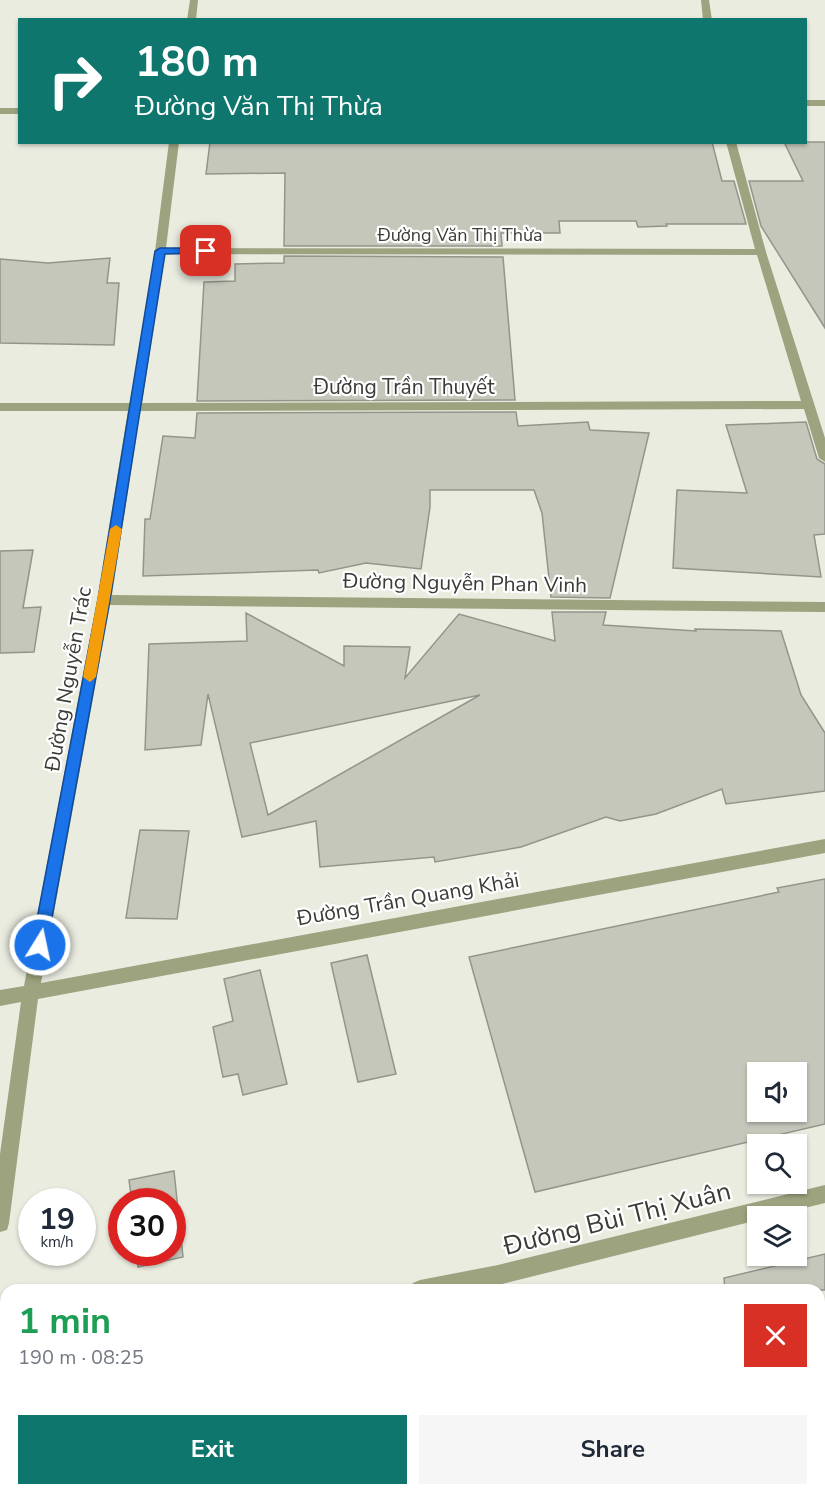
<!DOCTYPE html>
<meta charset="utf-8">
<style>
:root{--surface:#fff;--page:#f6f6f7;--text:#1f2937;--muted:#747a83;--accent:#0f766e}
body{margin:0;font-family:"Nunito Sans",sans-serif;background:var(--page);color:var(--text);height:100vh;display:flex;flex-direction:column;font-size:22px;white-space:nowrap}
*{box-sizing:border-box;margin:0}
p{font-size:20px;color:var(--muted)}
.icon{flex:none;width:33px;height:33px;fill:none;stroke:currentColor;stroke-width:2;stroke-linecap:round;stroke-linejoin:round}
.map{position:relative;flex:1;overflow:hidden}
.side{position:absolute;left:0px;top:1284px;width:825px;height:212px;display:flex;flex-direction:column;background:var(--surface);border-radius:18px 18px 0 0;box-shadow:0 2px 4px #0004}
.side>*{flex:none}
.top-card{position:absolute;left:18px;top:18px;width:789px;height:126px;border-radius:0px;box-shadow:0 2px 4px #0004;background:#0f766e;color:#fff;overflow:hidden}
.controls{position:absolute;left:747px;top:1062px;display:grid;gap:12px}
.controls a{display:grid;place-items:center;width:60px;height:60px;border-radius:0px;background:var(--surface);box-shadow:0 2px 4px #0004;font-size:30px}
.speed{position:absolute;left:18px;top:1188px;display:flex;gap:12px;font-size:30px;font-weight:700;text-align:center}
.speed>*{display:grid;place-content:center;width:78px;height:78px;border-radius:50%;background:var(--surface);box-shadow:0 2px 4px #0004;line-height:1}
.speed small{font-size:15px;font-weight:400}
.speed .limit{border:9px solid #d22;background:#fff;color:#111}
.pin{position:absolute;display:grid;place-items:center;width:51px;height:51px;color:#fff;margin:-26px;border-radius:12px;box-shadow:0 3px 9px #0006}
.me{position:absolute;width:66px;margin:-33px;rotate:10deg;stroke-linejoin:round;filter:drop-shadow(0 0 4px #0008)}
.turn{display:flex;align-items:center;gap:21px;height:126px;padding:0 18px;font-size:27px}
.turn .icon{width:78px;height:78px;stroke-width:2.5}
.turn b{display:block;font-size:42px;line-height:51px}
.round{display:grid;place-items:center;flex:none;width:63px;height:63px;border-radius:0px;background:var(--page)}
.summary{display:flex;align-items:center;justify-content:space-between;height:102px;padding:0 18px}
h1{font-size:36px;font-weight:700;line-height:45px;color:#1e9e55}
.button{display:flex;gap:12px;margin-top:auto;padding:12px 18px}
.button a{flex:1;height:69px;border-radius:0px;background:var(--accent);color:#fff;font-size:24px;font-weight:700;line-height:69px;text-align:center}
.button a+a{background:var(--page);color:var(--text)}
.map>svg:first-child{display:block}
</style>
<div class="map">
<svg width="825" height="1495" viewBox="0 0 825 1495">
<rect width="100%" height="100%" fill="#eaece0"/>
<path fill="#fab8fe" d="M110 1490H397L381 1495H110Z"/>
<path fill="#c5c7bb" stroke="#93958a" stroke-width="1.5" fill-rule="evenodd" d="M210 142H712L722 181H734L746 224H666L667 226 638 227 636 221H559L560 233H501L502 246H284L285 173 206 174Z
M784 142H825V328L761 226 749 181H803Z
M284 256 503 257 515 400 197 401 204 282 235 281V264L284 263Z
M110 258 107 283H119L114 345 0 343V259L48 263Z
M516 412 518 426 588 422 590 430 649 433 610 598 551 597 542 513 534 490H430V507L421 569 366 563 319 573 318 570 143 576 145 519H150L163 436 195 438 197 413Z
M806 422 817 459 825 464V534L814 535 821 577 673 568 677 490 747 493 726 425Z
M33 550 23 608 41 607 34 652 0 653V551Z
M552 612H606L603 625 696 631 695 629 781 631 801 695 825 733V791L726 804 722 789 656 814 620 821 606 817 521 847 435 862 434 857 320 867 316 821 242 837 208 694 201 745 145 750 149 644 247 641 246 613 344 666V646L410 647 405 678 459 614 555 641ZM480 695 268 815 250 743Z
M140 830 189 831 177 919 126 918Z
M825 879V1124L535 1192 469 957 779 892 777 888ZM758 1072H796V1112H758Z
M367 955 396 1074 358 1082 331 963Z
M260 970 287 1084 243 1095 238 1074 223 1077 213 1027 233 1021 224 979Z
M174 1171 183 1257 138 1267 136 1252H172V1202H132L129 1180Z
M825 1254V1290H725L724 1278Z"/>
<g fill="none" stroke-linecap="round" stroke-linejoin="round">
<path fill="#9da37e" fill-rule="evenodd" d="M190 0H198L196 20H187Z
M701 0H709L712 20H703Z
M806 100H825V106H806Z
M0 108H20V114H0Z
M169 142H179L166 248 755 249 726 142H736L766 252 825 438V462L819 458 804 409 140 411 112 595 825 602V612L110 605 41 983 825 839V853L38 999 9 1223 7 1230 0 1232V1154L21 1002 0 1006V990L24 986 97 600 128 411H0V403H130L155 251ZM165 254 757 255 801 401 142 403Z
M825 1185V1203L772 1216H758V1220L498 1285 470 1290H410L413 1283 420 1280 498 1265Z
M6 1388V1408L0 1410V1390Z"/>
</g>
<path fill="#1a73e8" stroke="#114b97" stroke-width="1.5" d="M206 248 210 249V253L165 254 110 600 47 945 45 950 40 952 35 950 32 945 98 600 155 251 160 248Z"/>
<path fill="#f59e0b" d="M116 525 122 529 96 677 90 682 83 677 110 529Z"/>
<g text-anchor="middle" stroke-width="4.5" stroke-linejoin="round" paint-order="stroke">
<g font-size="18" fill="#3b3c37" stroke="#fff">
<text x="460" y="241">Đường Văn Thị Thừa</text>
</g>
<g font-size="21" fill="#3b3c37" stroke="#fff">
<text x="404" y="394">Đường Trần Thuyết</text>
<text transform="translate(465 583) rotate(1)" y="7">Đường Nguyễn Phan Vinh</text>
<text transform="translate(68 679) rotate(-80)" y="7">Đường Nguyễn Trác</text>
<text transform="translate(408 899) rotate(-10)" y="7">Đường Trần Quang Khải</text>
</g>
<g font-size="26" fill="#3b3c37" stroke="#fff">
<text transform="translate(617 1218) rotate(-14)" y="9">Đường Bùi Thị Xuân</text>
</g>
</g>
</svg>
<div class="controls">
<a><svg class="icon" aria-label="sound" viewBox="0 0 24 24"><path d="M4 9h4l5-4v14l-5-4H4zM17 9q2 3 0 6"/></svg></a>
<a><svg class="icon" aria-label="search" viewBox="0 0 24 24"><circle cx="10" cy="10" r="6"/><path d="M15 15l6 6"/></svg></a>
<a><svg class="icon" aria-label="layers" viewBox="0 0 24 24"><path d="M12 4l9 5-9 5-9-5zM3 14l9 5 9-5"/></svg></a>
</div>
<div class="speed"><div>19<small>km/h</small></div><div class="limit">30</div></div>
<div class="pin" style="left:206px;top:251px;background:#d93025"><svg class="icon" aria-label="arrive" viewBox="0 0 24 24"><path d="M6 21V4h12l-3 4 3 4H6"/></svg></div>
<svg class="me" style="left:40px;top:945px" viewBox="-20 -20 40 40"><circle r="17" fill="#1a73e8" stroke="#fff" stroke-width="3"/><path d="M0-11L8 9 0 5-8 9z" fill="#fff"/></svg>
<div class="top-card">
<div class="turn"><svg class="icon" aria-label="right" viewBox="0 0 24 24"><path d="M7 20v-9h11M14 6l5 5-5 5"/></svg><div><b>180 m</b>Đường Văn Thị Thừa</div></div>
</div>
<section class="side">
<div class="summary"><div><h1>1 min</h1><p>190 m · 08:25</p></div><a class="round" style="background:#d93025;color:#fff"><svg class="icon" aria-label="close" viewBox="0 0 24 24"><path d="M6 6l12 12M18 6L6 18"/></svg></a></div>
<div class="button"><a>Exit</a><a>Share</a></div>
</section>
</div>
